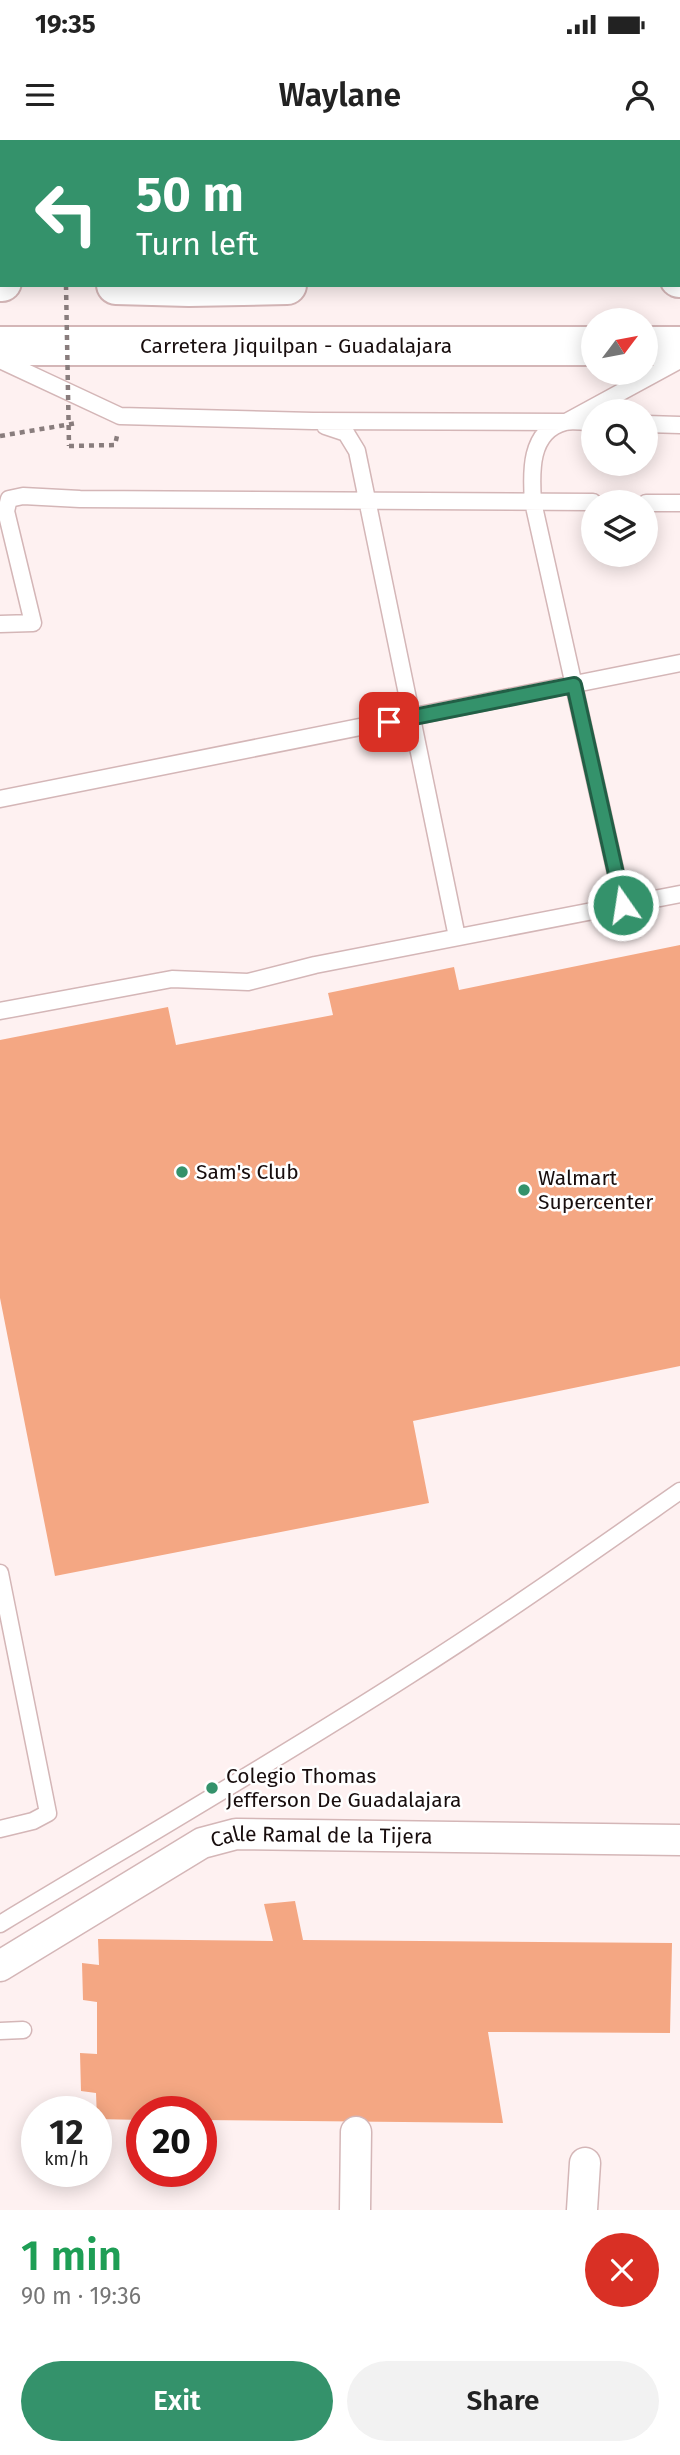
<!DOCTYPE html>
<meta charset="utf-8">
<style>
:root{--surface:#fff;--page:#f2f2f2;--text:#222;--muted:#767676;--accent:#34926b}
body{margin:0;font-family:"Fira Sans",sans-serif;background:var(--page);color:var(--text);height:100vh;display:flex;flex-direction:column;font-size:26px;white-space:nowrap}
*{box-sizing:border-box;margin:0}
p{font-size:23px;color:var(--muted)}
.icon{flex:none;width:38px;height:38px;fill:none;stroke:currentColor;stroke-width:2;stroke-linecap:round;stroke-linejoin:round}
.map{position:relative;height:2070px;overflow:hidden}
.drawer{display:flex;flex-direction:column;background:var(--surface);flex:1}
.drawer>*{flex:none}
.banner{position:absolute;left:0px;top:0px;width:681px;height:147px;box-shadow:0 4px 18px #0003;background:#34926b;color:#fff;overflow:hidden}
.needle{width:46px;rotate:58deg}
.buttons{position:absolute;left:581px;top:168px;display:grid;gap:14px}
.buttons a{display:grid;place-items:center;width:77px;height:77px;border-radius:50%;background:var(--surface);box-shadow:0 4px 18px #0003;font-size:35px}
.speed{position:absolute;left:21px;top:1956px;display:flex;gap:14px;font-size:35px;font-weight:700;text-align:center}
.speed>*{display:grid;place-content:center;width:91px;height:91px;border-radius:50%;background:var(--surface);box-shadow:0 4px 18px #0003;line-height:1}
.speed small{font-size:18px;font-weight:400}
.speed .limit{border:10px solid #d22;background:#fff;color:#111}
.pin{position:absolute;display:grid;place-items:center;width:60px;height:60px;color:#fff;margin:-30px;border-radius:14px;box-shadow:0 4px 10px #0006}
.me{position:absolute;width:77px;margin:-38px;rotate:347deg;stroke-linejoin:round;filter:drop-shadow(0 0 5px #0008)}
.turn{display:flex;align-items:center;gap:24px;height:147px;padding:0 21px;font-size:32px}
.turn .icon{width:91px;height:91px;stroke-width:2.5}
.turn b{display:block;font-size:49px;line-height:60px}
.round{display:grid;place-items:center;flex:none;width:74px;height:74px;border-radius:37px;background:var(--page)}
.head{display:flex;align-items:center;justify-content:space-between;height:119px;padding:0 21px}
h1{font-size:42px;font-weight:600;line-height:52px;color:#1e9e55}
.button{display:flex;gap:14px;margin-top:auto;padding:14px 21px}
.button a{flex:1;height:80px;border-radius:42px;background:var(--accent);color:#fff;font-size:28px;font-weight:600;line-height:80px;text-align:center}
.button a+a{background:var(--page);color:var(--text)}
.status{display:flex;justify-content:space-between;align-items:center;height:49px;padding:0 35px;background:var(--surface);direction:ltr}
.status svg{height:19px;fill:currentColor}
header{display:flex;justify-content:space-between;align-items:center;height:91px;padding:0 21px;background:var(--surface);font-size:32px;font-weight:600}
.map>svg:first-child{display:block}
</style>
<div class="status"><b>19:35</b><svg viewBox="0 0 49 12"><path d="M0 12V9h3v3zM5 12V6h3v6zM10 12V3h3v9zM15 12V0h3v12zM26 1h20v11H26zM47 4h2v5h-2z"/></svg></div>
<header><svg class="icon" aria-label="menu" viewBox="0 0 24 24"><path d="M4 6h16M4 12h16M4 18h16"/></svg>Waylane<svg class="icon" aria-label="person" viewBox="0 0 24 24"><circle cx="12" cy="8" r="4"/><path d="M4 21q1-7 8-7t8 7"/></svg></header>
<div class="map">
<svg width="680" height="2070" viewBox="0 0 680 2070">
<rect width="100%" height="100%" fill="#fef1f1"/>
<path fill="#f4a783" d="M680 805V1226L413 1281 429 1363 55 1436 0 1158V900L168 867 176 905 333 875 328 853 454 827 459 850Z
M295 1761 303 1800 672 1803 670 1893 488 1892 503 1983 201 1980V1972H142V1980L97 1979 96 1953 81 1951 80 1913 97 1914V1862L83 1860 82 1823 99 1825 98 1799 273 1801 264 1764Z"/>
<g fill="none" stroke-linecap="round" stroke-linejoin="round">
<defs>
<path id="lane" d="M492 0 493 2
M634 0V2
M679 54 680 55
M679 95H680
M0 220 120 276 313 281 566 282 680 220
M593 283C585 282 573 280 565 282 529 291 531 333 533 362L623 765
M646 284 680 285
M325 286 346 293 357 311 457 797
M646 363H680
M0 484 33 483 6 371 9 359 23 356 80 359 593 362
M0 659 680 523
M0 871 172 839 248 842 315 825 680 754
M0 1433 48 1673 33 1681 0 1689
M0 1784C136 1702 274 1622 408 1536 501 1477 590 1414 680 1351
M0 1891 23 1890"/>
<g id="street">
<path d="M157 0 158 2"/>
<path id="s1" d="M0 1826 202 1703 236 1694 680 1700"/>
<path d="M355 2070 356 1992"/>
<path d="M582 2070 585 2023"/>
</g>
<g id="highway">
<path d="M679 138H680"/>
<path d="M0 142H2"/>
<path d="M116 145 189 147 287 145"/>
<path id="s2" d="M0 206H593"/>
<path d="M646 206H680"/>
</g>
</defs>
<use href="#lane" stroke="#d4b6b7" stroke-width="19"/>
<use href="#street" stroke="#d4b6b7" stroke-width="33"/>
<use href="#highway" stroke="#d4b6b7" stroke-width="42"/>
<path stroke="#897d7d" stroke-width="4.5" stroke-dasharray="5 5" stroke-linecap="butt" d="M0 95H2
M0 296 77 283
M69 306 115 305 117 296"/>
<use href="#lane" stroke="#fff" stroke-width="16"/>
<use href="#street" stroke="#fff" stroke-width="30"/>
<use href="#highway" stroke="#fff" stroke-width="38"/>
<path stroke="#897d7d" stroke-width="4.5" stroke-dasharray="5 5" stroke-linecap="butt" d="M66 145 69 306"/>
</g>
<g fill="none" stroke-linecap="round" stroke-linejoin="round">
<defs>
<path id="route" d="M389 582 574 545 623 765"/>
</defs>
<use href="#route" stroke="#225f46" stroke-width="18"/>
<use href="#route" stroke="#34926b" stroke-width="12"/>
</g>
<g fill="#34926b" stroke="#fff" stroke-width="2.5">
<circle cx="182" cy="1032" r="7"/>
<circle cx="524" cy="1050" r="7"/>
<circle cx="212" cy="1648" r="7"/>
</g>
<g text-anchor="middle" stroke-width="5" stroke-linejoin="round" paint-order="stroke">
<g font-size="21" fill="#180e0e" stroke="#fff">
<text dy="7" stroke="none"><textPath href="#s2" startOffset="296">Carretera Jiquilpan - Guadalajara</textPath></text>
<text dy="7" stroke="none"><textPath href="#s1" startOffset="357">Calle Ramal de la Tijera</textPath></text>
</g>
<g font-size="21" fill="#180e0e" stroke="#fff" text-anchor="start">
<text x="196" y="1039">Sam's Club</text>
<text x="538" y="1045">Walmart<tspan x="538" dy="24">Supercenter</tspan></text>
<text x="226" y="1643">Colegio Thomas<tspan x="226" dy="24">Jefferson De Guadalajara</tspan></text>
</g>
</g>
</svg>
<div class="buttons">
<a><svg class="needle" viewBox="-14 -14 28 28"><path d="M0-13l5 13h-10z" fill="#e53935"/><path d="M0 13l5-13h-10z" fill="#767676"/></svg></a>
<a><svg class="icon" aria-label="search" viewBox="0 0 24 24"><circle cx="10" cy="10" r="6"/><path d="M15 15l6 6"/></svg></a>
<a><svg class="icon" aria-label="layers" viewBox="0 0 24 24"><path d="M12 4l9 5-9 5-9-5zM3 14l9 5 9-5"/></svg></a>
</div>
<div class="speed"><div>12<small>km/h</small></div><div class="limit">20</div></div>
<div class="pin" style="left:389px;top:582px;background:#d93025"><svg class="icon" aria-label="arrive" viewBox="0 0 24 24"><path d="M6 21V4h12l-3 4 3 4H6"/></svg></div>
<svg class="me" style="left:623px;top:765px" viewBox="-20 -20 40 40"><circle r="17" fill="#34926b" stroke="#fff" stroke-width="3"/><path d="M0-11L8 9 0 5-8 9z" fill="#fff"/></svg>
<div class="banner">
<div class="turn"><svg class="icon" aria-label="left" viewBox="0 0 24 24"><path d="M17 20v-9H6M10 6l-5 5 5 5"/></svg><div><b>50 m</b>Turn left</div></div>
</div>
</div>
<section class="drawer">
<div class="head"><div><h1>1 min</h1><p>90 m · 19:36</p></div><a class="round" style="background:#d93025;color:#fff"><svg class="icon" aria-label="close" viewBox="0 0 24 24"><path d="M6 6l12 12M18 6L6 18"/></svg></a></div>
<div class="button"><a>Exit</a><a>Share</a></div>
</section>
